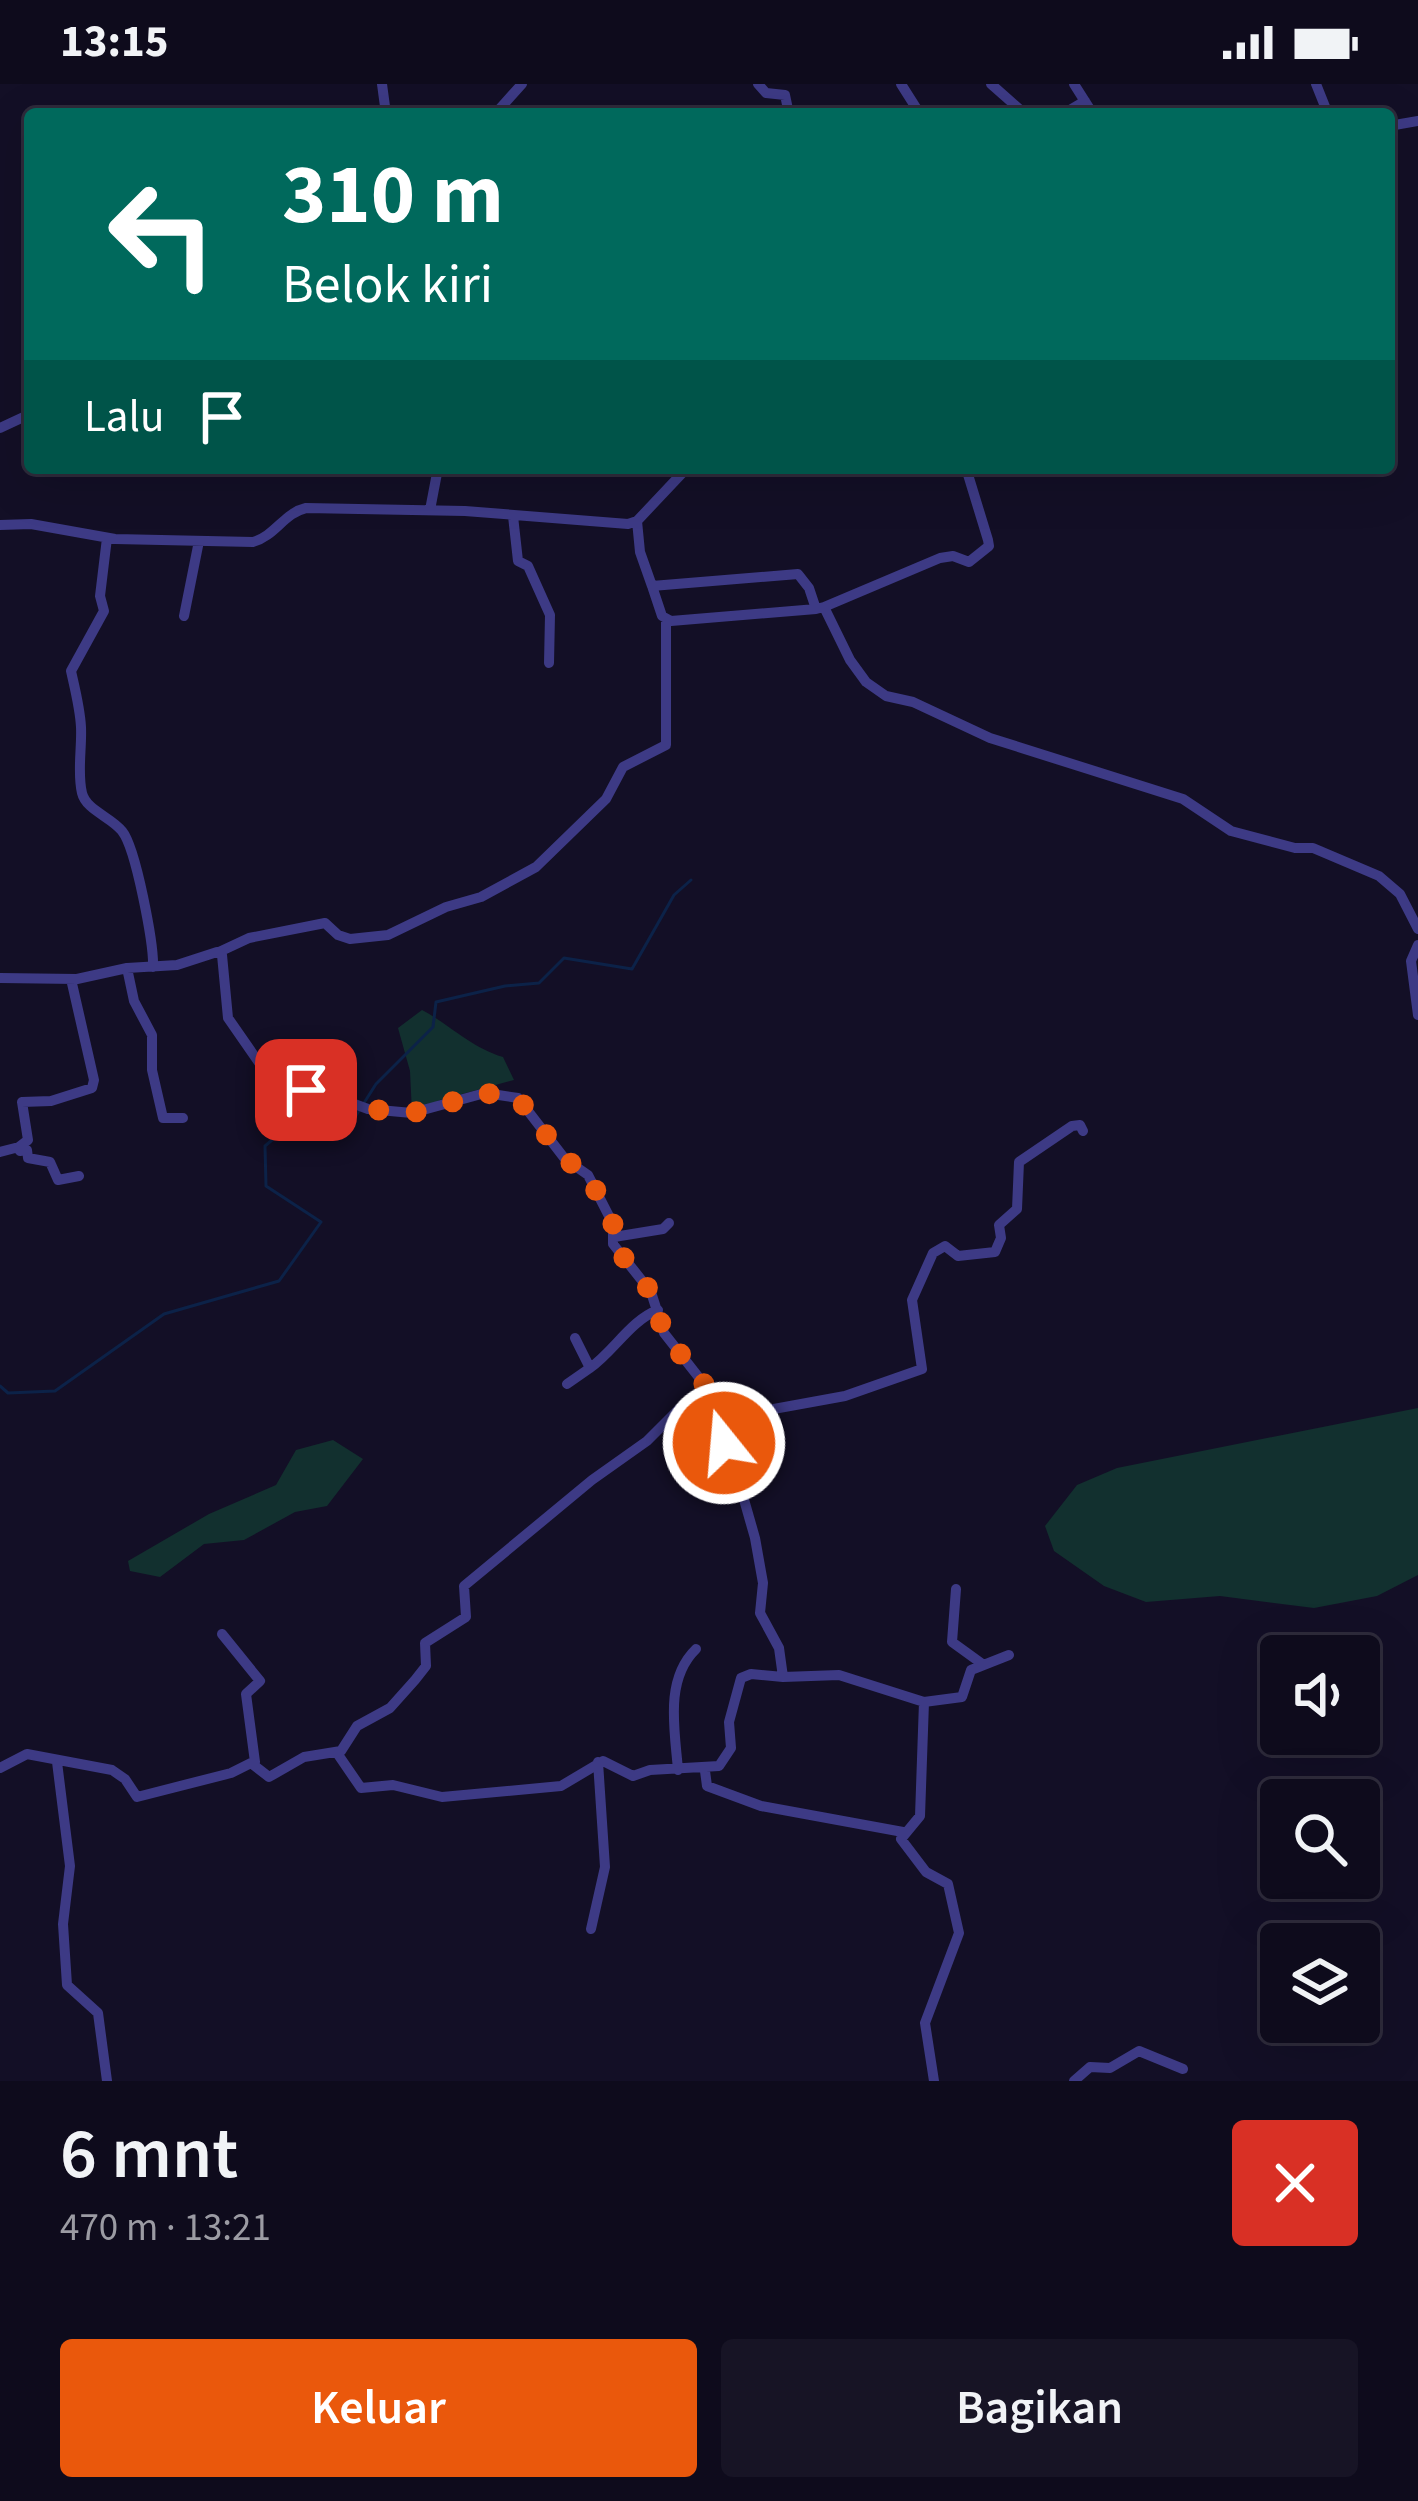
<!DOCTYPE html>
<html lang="id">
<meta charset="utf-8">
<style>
:root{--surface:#0e0b1c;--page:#171425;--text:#f1f3f6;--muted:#9b9ba3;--line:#2e2b3b;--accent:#ea580c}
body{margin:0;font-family:"Source Sans 3",sans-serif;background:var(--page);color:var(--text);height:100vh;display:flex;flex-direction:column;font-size:45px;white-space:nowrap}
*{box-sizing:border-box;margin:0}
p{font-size:39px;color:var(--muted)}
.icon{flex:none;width:66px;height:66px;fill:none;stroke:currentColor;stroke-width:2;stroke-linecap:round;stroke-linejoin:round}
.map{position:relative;height:1997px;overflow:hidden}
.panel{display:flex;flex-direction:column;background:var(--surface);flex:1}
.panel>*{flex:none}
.top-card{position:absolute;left:24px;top:24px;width:1371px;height:366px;border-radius:12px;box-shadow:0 12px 48px #0002,0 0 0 3px var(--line);background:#00695c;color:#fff;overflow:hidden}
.buttons{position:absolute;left:1260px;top:1551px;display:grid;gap:24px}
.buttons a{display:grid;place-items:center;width:120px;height:120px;border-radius:12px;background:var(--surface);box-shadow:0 12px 48px #0002,0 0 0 3px var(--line);font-size:60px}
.pin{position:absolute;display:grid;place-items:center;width:102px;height:102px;color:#fff;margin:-51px;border-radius:24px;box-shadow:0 6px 18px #0006}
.me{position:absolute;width:132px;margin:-66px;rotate:343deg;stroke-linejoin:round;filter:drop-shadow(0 0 9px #0008)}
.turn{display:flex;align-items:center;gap:42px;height:252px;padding:0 60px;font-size:54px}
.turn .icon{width:156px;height:156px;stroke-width:2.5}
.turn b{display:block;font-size:84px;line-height:102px}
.then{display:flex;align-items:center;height:114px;padding:0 60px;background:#0003;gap:24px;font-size:45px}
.round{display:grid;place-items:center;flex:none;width:126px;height:126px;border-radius:12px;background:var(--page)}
.headline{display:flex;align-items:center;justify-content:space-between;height:204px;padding:0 60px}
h1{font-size:72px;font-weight:600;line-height:90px}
.button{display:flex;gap:24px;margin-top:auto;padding:24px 60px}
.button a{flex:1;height:138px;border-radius:12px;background:var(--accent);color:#fff;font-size:48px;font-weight:600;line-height:138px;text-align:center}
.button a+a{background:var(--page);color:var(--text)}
.status{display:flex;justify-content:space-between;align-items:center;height:84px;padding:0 60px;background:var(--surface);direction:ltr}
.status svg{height:33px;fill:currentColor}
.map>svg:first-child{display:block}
</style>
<div class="status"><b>13:15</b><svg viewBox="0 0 49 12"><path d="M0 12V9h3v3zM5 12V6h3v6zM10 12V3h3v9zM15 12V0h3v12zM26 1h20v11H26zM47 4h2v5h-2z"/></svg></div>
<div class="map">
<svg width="1418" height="1997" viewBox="0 0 1418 1997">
<rect width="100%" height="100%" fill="#130f26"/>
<path fill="#12302f" d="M422 926C450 941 472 964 503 973L514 996 440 1016 412 1029 410 987 398 944Z
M1418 1324V1491L1377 1512 1314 1524 1220 1512 1146 1518 1104 1502 1054 1467 1045 1442 1077 1401 1117 1384Z
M333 1356 363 1375 327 1422 295 1428 244 1456 204 1460 160 1493 130 1487 128 1477 209 1430 276 1401 296 1366Z"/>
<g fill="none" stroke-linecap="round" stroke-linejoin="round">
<path stroke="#0c2248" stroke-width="3" d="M0 1302 8 1309 55 1307 164 1230 279 1197 321 1138 266 1102 265 1062 278 1051 343 1052 376 1000 433 943 436 918 505 902 539 899 564 874 632 885 674 811 691 796"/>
<path stroke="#3d3a85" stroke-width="10" d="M382 0 386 30
M758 0 766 9 785 11 789 30
M901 0 920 30
M991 0 1025 30
M1074 0 1093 30
M1316 0 1328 30
M495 30 522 0
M1063 30 1085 17
M1389 42 1418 37
M0 344 30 330
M430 426 438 384
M513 432 518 477 528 482 550 531 549 579
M637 437 640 468 652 502 798 490 809 504 816 525 824 523 850 576 866 598 886 612 913 618 990 654 1183 715 1231 747 1295 764H1313L1379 792 1400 810 1418 845
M0 441 31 440 115 455 253 458C275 452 284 429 306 424L465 427 628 440 637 437 687 384
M107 454 100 512 104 527 71 587C75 605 80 624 81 643 82 664 77 689 82 709 86 726 111 733 122 747 136 764 154 861 153 883
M652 502 662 532 671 537 816 525
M824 523 940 474 953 472 969 478 989 462 988 456 966 384
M184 532 199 457
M1418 861 1411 877 1418 931
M219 868 249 854 325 839 338 851 350 855 388 851 446 823 481 813 536 783 606 715 623 683 666 661V536
M0 894 77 895 127 884
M183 1034H163L152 986V951L134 917 127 884 177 881 217 868 222 871 228 934 262 983 285 1003 327 1010 368 1025 412 1029 485 1009 518 1014 565 1075 588 1091 613 1140V1160L651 1208 664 1249 715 1314 755 1454 763 1499 760 1529 779 1564 783 1593 751 1590 741 1594 729 1638 731 1664 719 1682 650 1686 633 1692 603 1677 561 1702 442 1713 393 1701 361 1704 337 1669
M20 1067 27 1066 28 1074 50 1078 58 1096 79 1092
M0 1068 19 1063 28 1056 22 1018 51 1017 92 1004 94 996 71 895
M614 1153 663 1145 669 1139
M575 1254 590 1284C614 1267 631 1236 658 1226
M567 1300 590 1284
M720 1340 752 1329 845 1312 922 1285 912 1216 933 1169 945 1162 958 1172 995 1168 1001 1154 999 1141 1017 1125 1019 1078 1072 1042 1080 1041 1083 1047
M956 1505 952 1558 981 1579
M222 1550 260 1597 246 1610 255 1678
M783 1593 839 1591 924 1618
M57 1678 70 1782 63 1840 67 1901 98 1929 107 1997
M0 1684 27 1670 112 1686 125 1695 137 1713 231 1689 251 1679 269 1693 304 1673 341 1667 357 1642 390 1624 415 1596 426 1582 425 1559 466 1533 464 1502 592 1396 647 1357 679 1325 710 1305
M678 1686C675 1647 664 1596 696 1565
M705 1687 707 1702 761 1722 903 1748
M591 1845 605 1783 598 1678
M934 1997 925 1939 959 1849 948 1800 926 1788 901 1755 920 1732 924 1618 962 1613 971 1586 1009 1571
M1074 1997 1090 1983 1110 1984 1139 1967 1183 1985"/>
</g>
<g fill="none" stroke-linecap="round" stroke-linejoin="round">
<path stroke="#ea580c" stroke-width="21" stroke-dasharray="0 37.8" d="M306 1006 368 1025 412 1029 485 1009 518 1014 565 1075 588 1091 613 1140V1160L651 1208 664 1249 715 1314 724 1359"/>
</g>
</svg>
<div class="buttons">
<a><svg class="icon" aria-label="sound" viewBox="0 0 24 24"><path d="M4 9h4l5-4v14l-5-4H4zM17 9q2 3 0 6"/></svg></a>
<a><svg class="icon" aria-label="search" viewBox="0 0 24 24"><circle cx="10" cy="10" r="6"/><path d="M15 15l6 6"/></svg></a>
<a><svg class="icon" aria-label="layers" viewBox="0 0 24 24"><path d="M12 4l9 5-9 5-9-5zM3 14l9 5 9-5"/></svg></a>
</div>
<div class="pin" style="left:306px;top:1006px;background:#d93025"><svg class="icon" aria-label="arrive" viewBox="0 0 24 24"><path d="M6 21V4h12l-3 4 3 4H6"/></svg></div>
<svg class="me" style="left:724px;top:1359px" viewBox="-20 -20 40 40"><circle r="17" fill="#ea580c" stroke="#fff" stroke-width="3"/><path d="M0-11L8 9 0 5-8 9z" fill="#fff"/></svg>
<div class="top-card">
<div class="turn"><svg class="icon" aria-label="left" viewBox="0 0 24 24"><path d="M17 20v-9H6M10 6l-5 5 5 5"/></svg><div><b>310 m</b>Belok kiri</div></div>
<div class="then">Lalu<svg class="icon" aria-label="arrive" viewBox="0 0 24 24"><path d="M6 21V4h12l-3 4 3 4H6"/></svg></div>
</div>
</div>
<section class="panel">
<div class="headline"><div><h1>6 mnt</h1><p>470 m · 13:21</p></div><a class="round" style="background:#d93025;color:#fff"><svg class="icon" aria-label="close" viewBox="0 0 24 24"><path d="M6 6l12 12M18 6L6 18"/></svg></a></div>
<div class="button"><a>Keluar</a><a>Bagikan</a></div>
</section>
